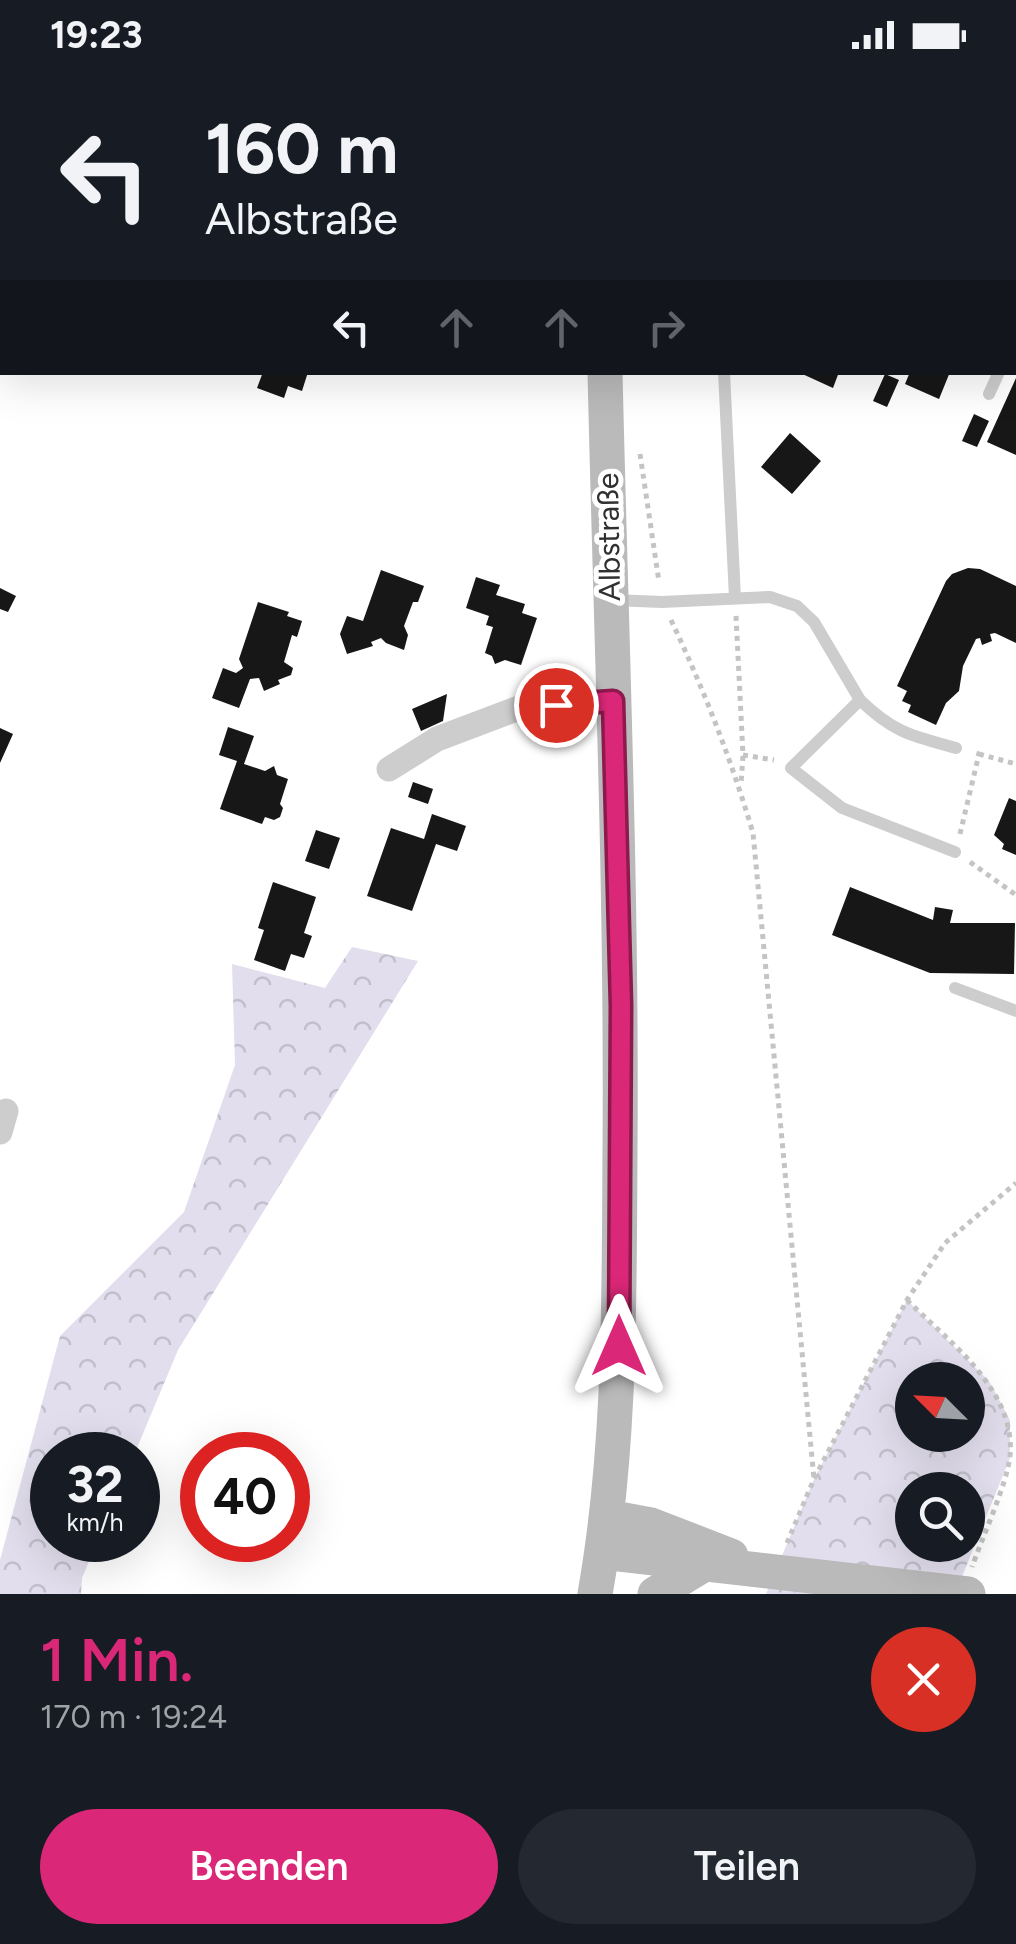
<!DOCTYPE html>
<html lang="de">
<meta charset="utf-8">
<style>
:root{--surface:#171b24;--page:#242831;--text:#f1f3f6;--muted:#9ea1a6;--accent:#db2777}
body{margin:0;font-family:Figtree,sans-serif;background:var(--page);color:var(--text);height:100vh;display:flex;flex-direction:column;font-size:38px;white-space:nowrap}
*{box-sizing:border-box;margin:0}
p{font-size:32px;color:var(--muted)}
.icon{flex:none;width:55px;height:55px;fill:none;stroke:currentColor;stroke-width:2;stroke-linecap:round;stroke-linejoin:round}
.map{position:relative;height:1524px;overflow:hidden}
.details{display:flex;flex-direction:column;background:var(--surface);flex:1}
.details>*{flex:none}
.top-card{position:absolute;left:0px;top:0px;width:1018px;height:305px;box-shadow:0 10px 40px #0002;background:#171b24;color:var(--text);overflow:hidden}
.needle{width:65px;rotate:294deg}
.fabs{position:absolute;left:895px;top:1292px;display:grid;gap:20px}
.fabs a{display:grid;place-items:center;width:90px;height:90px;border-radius:50%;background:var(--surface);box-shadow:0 10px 40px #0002;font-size:50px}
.speed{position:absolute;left:30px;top:1362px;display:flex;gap:20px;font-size:50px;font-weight:700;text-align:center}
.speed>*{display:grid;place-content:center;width:130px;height:130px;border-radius:50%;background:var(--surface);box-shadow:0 10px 40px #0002;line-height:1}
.speed small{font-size:25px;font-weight:400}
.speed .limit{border:15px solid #d22;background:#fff;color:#111}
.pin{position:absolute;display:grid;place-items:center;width:85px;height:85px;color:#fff;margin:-42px;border:5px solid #fff;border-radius:50%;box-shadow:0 2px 10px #0007}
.me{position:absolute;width:110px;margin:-55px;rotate:0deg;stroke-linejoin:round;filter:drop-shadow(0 0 8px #0008)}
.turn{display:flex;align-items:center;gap:35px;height:210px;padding:0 40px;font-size:45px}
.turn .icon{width:130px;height:130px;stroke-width:2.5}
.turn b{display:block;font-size:70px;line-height:85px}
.lanes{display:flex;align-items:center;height:95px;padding:0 40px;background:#0003;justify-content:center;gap:50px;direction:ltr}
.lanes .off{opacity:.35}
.round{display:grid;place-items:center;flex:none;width:105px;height:105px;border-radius:52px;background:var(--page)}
.summary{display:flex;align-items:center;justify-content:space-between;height:170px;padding:0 40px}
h1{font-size:60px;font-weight:600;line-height:75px;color:var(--accent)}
.cta{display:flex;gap:20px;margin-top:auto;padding:20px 40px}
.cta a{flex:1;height:115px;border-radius:60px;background:var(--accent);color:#fff;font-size:40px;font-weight:600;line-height:115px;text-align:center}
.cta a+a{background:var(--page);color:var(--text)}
.status{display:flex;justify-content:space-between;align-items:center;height:70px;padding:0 50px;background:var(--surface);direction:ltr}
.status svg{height:28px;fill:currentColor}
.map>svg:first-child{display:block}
</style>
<div class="status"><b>19:23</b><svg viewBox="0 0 49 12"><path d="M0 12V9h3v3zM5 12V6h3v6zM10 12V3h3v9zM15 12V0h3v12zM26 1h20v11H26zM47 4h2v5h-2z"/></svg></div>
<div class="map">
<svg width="1016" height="1524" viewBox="0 0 1016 1524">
<defs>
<pattern id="forest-crowns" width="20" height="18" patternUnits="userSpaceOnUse" patternTransform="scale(2.5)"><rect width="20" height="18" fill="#e2deed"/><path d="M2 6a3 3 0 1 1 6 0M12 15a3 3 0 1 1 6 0" fill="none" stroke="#c2bfcc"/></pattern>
</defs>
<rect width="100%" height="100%" fill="#fff"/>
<path fill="url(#forest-crowns)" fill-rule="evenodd" d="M352 877 418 891 178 1280 134 1385H52V1470H98L82 1508 81 1524H0V1490L60 1266 184 1142 235 995 232 894 325 918Z
M907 1230 989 1311 1010 1350V1388L955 1524H766L814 1409ZM912 1310H968V1365H912ZM912 1420H968V1475H912Z"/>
<path fill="#171717" d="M263 302H308L302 321 288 316 284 328 257 318Z
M798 302H839L833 318Z
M910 302H950L939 329 905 314Z
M885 304 899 310 887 337 873 331Z
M1016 308V385L987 372Z
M974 344 989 351 977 377 962 371Z
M790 363 821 391 792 424 761 397Z
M968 498 980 499 1016 516V573L995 563 990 564 992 571 982 575 980 568 976 569 963 596 959 621 946 633 936 655 908 642 911 635 902 631 907 621 897 616 946 511 952 504Z
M381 500 424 516 418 532H413L404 556 408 565 404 580 386 573 381 568 371 572 373 576 347 584 340 564 347 546 363 551Z
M476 507 500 515 496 525 525 534 522 543 537 548 521 595 505 590 495 594 492 586 485 583 493 557 486 555 489 546 466 538Z
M0 518 16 526 8 542 0 539Z
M258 532 289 542 287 546 302 551 297 567 292 565 284 592 293 598 291 605 278 610 280 614 264 621 259 608 250 609 239 638 212 628 223 598 236 603 243 598 239 589Z
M447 624 443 651 421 661 412 639Z
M228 657 254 666 244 694 265 701 274 696 277 705 288 709 280 734 283 738 280 747 274 750 265 747 262 754 220 739 237 691 219 685Z
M0 658 13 664 0 693Z
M413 712 433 719 428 734 408 727Z
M1009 728 1016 731V785L1002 779 1004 774 994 765Z
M432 744 466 756 457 781 436 774 412 841 367 826 391 758 424 769Z
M316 760 340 768 329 799 305 791Z
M273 812 316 827 304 863 312 866 304 888 291 884 285 901 254 890 264 860 258 858Z
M850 817 933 850 935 837 953 840 950 853H1015L1014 904 930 903 832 865Z"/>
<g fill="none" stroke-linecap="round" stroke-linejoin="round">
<path stroke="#c4c4c4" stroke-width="5" stroke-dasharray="5 5" stroke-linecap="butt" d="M989 0 996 2
M1015 9H1016
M0 24 2 26
M640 384 659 512
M736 546 743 685 741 714
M671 550C704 620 731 689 753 763L814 1409
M979 684 1016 694
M743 685 774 690
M960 764 979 684 973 682
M970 792 1016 825
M907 1230C950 1273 1016 1320 1010 1386 1007 1414 982 1468 972 1497
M787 1473 814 1409 907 1230 945 1173 1016 1113"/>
<path stroke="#cdcdcd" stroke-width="12" d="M1015 268 1016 266
M724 302 735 528
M989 324 999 302
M613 530 662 532 770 527 797 536 814 552 860 630 791 698 842 738 955 782
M860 630C894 663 912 666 956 678
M955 918 1016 941"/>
<path stroke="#cdcdcd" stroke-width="25" d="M848 0V2
M1015 214 1016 215
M389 699 437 669 519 638 613 631
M0 1062 6 1041"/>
<path stroke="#bababa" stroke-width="35" d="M599 0V2
M608 1447 651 1455 731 1486
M602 1482 968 1524
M595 1524C621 1377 619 1228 620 1080 622 821 611 562 605 302
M655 1524 703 1495"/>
</g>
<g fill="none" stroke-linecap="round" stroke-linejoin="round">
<defs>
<path id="route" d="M556 635 613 631 621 936 619 1276"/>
</defs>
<use href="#route" stroke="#8e194d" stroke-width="25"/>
<use href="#route" stroke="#db2777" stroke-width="18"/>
</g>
<g text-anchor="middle" stroke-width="10" stroke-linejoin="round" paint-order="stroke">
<g font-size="30" fill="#303030" stroke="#fff">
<text transform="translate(609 467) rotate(-91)" y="10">Albstraße</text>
</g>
</g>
</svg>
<div class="fabs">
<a><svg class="needle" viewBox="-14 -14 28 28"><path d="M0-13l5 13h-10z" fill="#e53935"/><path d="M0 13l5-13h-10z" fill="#9ea1a6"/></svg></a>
<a><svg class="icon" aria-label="search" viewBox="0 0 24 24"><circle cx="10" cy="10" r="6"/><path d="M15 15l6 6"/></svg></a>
</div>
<div class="speed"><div>32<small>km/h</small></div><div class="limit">40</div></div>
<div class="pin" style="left:556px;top:635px;background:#d93025"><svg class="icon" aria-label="arrive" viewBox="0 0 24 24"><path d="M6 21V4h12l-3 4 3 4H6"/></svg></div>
<svg class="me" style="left:619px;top:1276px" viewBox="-20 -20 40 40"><path d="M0-17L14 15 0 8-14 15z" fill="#db2777" stroke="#fff" stroke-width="4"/></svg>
<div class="top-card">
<div class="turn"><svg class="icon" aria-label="left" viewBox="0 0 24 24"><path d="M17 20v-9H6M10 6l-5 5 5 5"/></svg><div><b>160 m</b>Albstraße</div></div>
<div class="lanes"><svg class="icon" aria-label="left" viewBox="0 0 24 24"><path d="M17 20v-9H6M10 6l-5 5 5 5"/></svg><svg class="icon off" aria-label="ahead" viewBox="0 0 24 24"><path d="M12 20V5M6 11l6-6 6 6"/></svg><svg class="icon off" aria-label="ahead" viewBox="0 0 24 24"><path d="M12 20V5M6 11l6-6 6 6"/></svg><svg class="icon off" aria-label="right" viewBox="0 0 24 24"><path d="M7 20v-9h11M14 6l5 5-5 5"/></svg></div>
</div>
</div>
<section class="details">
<div class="summary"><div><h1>1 Min.</h1><p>170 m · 19:24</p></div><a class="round" style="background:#d93025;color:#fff"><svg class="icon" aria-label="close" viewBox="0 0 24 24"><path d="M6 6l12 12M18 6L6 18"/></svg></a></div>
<div class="cta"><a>Beenden</a><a>Teilen</a></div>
</section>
